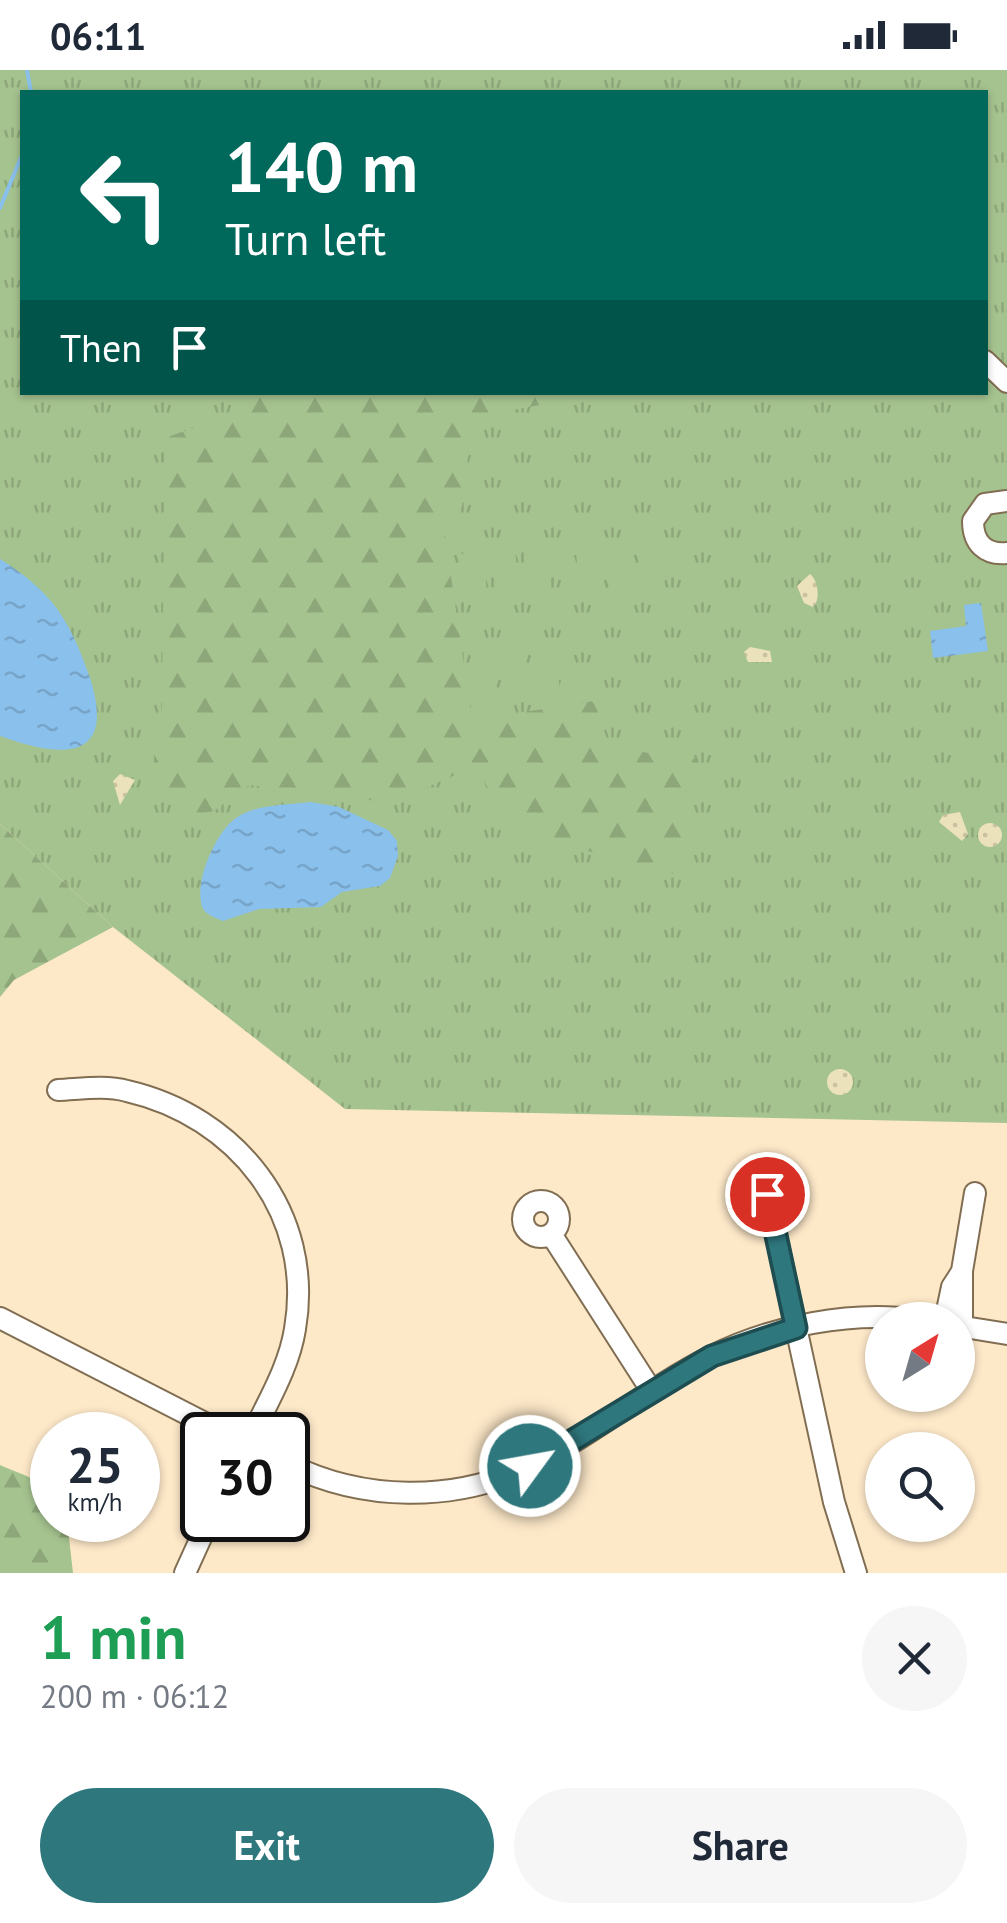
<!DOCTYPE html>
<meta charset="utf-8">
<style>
:root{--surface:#fff;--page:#f6f6f7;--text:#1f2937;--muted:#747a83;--accent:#2e777d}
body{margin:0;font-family:"PT Sans",sans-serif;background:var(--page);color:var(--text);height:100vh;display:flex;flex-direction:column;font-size:38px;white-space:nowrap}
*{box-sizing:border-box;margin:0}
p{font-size:32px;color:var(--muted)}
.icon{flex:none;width:55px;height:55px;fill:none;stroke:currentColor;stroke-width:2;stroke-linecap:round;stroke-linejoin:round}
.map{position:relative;height:1503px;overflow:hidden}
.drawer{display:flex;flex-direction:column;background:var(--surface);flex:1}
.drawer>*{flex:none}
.top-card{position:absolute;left:20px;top:20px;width:968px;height:305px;border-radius:0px;box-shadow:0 2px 8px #0004;background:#00695c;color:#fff;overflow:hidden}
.needle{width:65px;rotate:37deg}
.fabs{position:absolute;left:865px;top:1232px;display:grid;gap:20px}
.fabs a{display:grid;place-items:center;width:110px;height:110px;border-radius:50%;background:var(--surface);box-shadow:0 2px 8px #0004;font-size:50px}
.speed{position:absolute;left:30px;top:1342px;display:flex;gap:20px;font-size:50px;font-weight:700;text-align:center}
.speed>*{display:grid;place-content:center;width:130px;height:130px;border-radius:50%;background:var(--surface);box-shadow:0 2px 8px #0004;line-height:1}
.speed small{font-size:25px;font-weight:400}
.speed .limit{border:5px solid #111;border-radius:15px;background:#fff;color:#111}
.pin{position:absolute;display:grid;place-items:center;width:85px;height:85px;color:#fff;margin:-42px;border:5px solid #fff;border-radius:50%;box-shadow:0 2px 10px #0007}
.me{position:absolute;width:110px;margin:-55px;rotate:58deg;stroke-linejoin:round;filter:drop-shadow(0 0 8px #0008)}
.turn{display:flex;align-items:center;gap:35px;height:210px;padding:0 40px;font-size:45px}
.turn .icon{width:130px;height:130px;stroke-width:2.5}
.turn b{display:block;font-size:70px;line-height:85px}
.then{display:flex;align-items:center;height:95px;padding:0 40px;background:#0003;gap:20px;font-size:38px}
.round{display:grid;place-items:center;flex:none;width:105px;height:105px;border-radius:52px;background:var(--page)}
.summary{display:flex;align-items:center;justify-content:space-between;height:170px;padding:0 40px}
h1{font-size:60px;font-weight:700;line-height:75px;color:#1e9e55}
.primary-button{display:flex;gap:20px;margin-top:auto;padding:20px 40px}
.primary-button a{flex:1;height:115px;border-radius:60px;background:var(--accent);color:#fff;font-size:40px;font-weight:700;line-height:115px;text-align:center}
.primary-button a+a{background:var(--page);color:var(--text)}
.status{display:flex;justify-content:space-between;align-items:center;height:70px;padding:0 50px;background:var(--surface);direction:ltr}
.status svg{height:28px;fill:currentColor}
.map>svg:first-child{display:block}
</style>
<div class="status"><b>06:11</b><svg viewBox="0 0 49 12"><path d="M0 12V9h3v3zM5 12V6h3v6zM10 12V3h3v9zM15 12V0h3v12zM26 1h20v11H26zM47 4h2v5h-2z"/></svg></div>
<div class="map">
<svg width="1007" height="1503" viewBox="0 0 1007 1503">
<defs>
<pattern id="grass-tufts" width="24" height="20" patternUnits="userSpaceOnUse" patternTransform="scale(2.5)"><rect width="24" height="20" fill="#a5c38f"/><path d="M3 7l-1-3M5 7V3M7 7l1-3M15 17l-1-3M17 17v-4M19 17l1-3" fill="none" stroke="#8ea77a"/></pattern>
<pattern id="forest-firs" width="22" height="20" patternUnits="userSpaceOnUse" patternTransform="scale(2.5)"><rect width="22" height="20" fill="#a5c38f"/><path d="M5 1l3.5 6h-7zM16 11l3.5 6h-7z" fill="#8ea77a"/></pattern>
<pattern id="sand-dots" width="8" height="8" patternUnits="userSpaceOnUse" patternTransform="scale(2.5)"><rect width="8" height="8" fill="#ebe2bc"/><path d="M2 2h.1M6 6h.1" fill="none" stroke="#c9c1a0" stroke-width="1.8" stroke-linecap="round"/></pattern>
<pattern id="water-ripples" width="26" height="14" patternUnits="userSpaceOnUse" patternTransform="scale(2.5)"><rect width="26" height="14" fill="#8ac0ec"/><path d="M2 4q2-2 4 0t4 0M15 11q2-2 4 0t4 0" fill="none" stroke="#77a4c9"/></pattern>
</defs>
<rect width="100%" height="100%" fill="#fde8c8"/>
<path fill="url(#grass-tufts)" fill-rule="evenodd" d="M0 0H1007V1053L345 1039 113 857 0 754ZM22 22H985V322H22Z"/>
<path fill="url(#forest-firs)" d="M248 322 572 323 567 330 473 347 462 436 445 465 472 650 594 631 610 678 698 689 673 804 514 761 475 696 392 733 250 715 214 741 184 747 152 703 162 636 165 368 229 345Z
M0 754 113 857 14 910 0 927Z
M0 1395C34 1410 52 1409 52 1450H67L73 1503H0Z"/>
<path fill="url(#sand-dots)" d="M810 504C818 510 821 530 813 537L804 533 797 516Z
M750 577 770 581 772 592H748L744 582Z
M120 704 135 710 120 735 113 711Z
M960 742 968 764 962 771 939 752 943 745Z
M978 765a12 12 0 1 1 24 0a12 12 0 1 1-24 0Z
M827 1012a13 13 0 1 1 26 0a13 13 0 1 1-26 0Z"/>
<path fill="#a5c38f" d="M660 465 665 515 642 518 637 467Z
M628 467 633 517 610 520 605 469Z
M598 471 603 521 580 523 575 473Z
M547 475 552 526 529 528 524 478Z
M515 479 520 530 497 532 492 481Z
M483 482 488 532 465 534 460 484Z
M953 495 966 510 935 536 922 521Z
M555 572 560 622 537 625 532 574Z
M525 575 530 626 506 628 501 577Z
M493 579 498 629 475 632 470 581Z"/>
<path fill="url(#water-ripples)" d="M0 489C22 503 42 518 58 540 73 562 83 587 91 611 116 694 58 687 0 666Z
M981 533 988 581 933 588 930 561 966 556 964 535Z
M311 732 339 737 388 760 397 771 398 786 390 808 380 816 342 822 321 837 259 839 223 851C214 847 202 844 201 832 196 808 216 762 236 748 254 734 289 735 311 732Z"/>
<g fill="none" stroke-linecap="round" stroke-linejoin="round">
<path stroke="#8ac0ec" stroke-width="4" d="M27 0 31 22
M0 138 22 85"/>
<defs>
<path id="minor" d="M985 291 1007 312
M1007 431 985 434 973 451C973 473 985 485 1007 483
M58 1020C81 1019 105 1015 127 1021 236 1046 315 1143 295 1259 289 1297 268 1331 252 1365
M767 1124 834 1432 856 1503
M523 1149a18 18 0 1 1 36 0a18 18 0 1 1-36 0Z
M551 1164 651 1320
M0 1248 228 1365
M945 1250 952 1217 961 1203
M958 1256 1007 1264
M962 1257V1201L975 1123
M288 1394C362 1431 454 1433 530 1396 593 1365 648 1318 712 1286 772 1256 852 1240 919 1250
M185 1503 209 1450"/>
</defs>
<use href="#minor" stroke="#816e52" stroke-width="24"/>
<use href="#minor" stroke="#fff" stroke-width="20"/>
</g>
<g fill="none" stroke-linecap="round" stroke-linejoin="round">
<defs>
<path id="route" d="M530 1396 712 1286 796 1258 767 1124"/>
</defs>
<use href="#route" stroke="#1e4d51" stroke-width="25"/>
<use href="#route" stroke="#2e777d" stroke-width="18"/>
</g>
</svg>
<div class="fabs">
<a><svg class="needle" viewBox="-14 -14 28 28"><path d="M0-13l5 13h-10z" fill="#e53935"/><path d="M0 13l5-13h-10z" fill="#747a83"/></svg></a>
<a><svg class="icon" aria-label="search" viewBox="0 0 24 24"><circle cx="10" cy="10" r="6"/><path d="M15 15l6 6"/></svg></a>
</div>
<div class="speed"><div>25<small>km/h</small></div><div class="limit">30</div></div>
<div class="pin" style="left:767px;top:1124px;background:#d93025"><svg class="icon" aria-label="arrive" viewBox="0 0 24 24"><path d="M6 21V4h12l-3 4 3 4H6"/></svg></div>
<svg class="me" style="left:530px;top:1396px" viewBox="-20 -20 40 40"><circle r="17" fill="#2e777d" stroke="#fff" stroke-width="3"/><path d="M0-11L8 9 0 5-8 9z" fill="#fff"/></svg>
<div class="top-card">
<div class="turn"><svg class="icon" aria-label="left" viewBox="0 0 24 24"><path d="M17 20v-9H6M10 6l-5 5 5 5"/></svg><div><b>140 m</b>Turn left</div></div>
<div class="then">Then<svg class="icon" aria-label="arrive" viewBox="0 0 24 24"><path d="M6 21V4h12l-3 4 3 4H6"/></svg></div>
</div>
</div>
<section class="drawer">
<div class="summary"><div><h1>1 min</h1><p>200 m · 06:12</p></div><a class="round"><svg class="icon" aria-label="close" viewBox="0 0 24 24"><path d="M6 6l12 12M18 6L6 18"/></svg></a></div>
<div class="primary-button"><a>Exit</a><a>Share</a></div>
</section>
